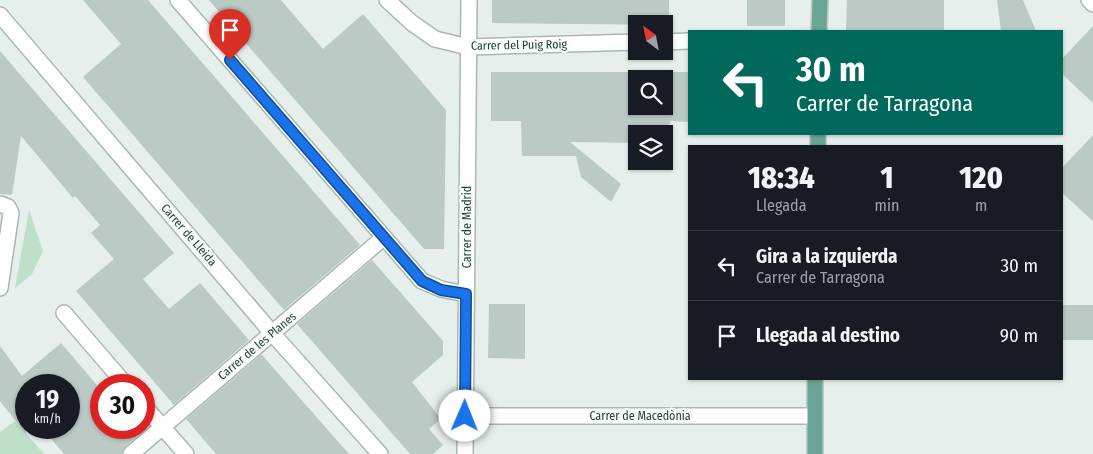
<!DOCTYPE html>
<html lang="es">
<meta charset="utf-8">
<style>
:root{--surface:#171b24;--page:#20242c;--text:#f1f3f6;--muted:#9ea1a6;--line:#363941}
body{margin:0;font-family:"Fira Sans Condensed",sans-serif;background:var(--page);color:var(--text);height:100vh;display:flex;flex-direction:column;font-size:19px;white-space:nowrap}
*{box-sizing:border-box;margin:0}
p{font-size:16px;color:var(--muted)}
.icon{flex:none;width:28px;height:28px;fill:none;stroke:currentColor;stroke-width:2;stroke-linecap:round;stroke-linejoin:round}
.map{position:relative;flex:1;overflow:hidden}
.panel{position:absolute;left:688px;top:145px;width:375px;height:235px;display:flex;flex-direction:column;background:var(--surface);border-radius:0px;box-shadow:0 1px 4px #0004}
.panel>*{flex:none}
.top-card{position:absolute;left:688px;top:30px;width:375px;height:105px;border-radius:0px;box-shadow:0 1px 4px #0004;background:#00695c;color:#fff;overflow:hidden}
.needle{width:32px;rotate:328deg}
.controls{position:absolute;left:628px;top:15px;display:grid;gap:10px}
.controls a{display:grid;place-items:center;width:45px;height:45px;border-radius:0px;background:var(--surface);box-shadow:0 1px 4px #0004;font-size:25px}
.speed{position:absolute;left:15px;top:374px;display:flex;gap:10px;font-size:25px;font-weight:700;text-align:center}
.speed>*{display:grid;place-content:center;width:65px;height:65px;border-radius:50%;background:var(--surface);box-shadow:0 1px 4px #0004;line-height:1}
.speed small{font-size:12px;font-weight:400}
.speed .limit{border:8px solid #d22;background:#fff;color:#111}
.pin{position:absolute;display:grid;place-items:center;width:42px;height:42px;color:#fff;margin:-51px -21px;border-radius:50% 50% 50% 0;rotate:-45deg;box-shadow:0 0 5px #0007}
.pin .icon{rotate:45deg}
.me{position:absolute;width:55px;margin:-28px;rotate:1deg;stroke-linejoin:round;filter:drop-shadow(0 0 4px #0008)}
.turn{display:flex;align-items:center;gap:18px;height:105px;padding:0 25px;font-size:22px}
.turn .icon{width:65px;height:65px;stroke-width:2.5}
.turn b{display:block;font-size:35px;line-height:42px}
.eta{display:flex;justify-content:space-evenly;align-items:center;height:85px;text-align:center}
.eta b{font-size:30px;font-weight:800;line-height:35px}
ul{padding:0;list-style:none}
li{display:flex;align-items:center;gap:15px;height:70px;padding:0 25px;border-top:1px solid var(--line)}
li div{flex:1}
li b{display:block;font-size:19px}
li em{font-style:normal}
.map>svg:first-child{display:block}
</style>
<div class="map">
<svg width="1093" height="454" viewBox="0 0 1093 454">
<rect width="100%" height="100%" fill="#e6efeb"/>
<path fill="#bfe0c8" d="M29 210 43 251 32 274 15 288Z
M15 421 44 454H0V432Z"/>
<path fill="#bbcac4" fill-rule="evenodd" d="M83 0H148L360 245 284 310 83 77 121 44Z
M209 0H281L323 49 363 14 446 110 444 249H424L238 34 235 37 217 16 221 14Z
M492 0H669V25L492 23Z
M747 0H785V26H747Z
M847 0H944V31H846Z
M997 0H1023L1036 31H1001Z
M1093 26V103L1061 73V60Z
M0 51 174 253 143 279 169 309 200 283 249 340 174 405 76 291 114 259 91 233 100 225 75 196 73 198 21 136 12 195 0 194Z
M491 72H689V122L671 121 663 134H636V143L570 142 621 184 611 202 581 177 576 156H522L521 121H491ZM636 79H664V106H636Z
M1093 135V221L1061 192V169Z
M372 260 443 341V355L412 382 441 419 429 429 443 445 433 454H410L297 324Z
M489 304H525V359L488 358Z
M1061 305H1093V340H1061Z
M61 343 101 390V428H132L139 435 125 447 122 454H64L42 428H69V385H26V434L0 401V346L22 376Z
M261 355H262L349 454H216L186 419Z"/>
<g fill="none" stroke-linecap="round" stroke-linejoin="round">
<defs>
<path id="minor" d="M178 0 422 281 441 289 466 294
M387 0 412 23 435 39 468 47 636 42
M1089 0 1093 4
M0 15 272 333 380 454
M664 42 689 41
M0 204 8 207 11 213 0 288
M64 313 126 385
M144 406 186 454
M465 416H815
M131 454 383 238
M465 454 469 0"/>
<path id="major" d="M819 31 820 0
M818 146V134
M815 454V379"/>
</defs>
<use href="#minor" stroke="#a8b8b2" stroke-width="18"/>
<use href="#major" stroke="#c2cac8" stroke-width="18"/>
<use href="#minor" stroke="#fff" stroke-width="15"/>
<use href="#major" stroke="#6aa596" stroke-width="15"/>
</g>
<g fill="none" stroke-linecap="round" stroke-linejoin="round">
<defs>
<path id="route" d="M230 60 422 281 441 290 466 294 465 416"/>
</defs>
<use href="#route" stroke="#114b97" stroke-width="12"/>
<use href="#route" stroke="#1a73e8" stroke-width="9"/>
</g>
<g text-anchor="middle" stroke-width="4.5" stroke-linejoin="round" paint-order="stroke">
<g font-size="12" fill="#24423a" stroke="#f7fbf9">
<text transform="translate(519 45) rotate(-1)" y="4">Carrer del Puig Roig</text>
<text transform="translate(467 227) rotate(-90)" y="4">Carrer de Madrid</text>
<text transform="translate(189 235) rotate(49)" y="4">Carrer de Lleida</text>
<text transform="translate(257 346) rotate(-40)" y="4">Carrer de les Planes</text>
<text x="640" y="420">Carrer de Macedònia</text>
</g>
</g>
</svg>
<div class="controls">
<a><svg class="needle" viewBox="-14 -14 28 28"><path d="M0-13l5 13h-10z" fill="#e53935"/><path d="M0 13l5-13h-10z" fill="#9ea1a6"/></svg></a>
<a><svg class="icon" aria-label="search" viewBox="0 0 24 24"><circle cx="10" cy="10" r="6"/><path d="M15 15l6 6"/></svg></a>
<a><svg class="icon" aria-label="layers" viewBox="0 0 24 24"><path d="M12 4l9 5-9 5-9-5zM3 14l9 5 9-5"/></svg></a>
</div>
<div class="speed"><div>19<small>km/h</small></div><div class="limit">30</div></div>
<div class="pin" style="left:230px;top:60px;background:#d93025"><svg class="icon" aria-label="arrive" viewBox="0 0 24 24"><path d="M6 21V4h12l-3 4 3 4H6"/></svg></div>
<svg class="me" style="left:465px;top:416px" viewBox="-20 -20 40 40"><circle r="19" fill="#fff"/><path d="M0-13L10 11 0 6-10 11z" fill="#1a73e8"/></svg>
<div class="top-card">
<div class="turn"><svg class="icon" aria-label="left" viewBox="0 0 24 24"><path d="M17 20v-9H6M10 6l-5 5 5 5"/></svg><div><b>30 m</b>Carrer de Tarragona</div></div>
</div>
<section class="panel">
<div class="eta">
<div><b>18:34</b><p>Llegada</p></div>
<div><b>1</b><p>min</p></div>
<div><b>120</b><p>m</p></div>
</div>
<ul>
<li><svg class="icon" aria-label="left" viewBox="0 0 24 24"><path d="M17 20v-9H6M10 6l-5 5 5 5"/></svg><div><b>Gira a la izquierda</b><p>Carrer de Tarragona</p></div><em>30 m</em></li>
<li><svg class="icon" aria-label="arrive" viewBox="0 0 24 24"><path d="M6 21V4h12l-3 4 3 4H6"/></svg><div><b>Llegada al destino</b></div><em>90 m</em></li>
</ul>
</section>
</div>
